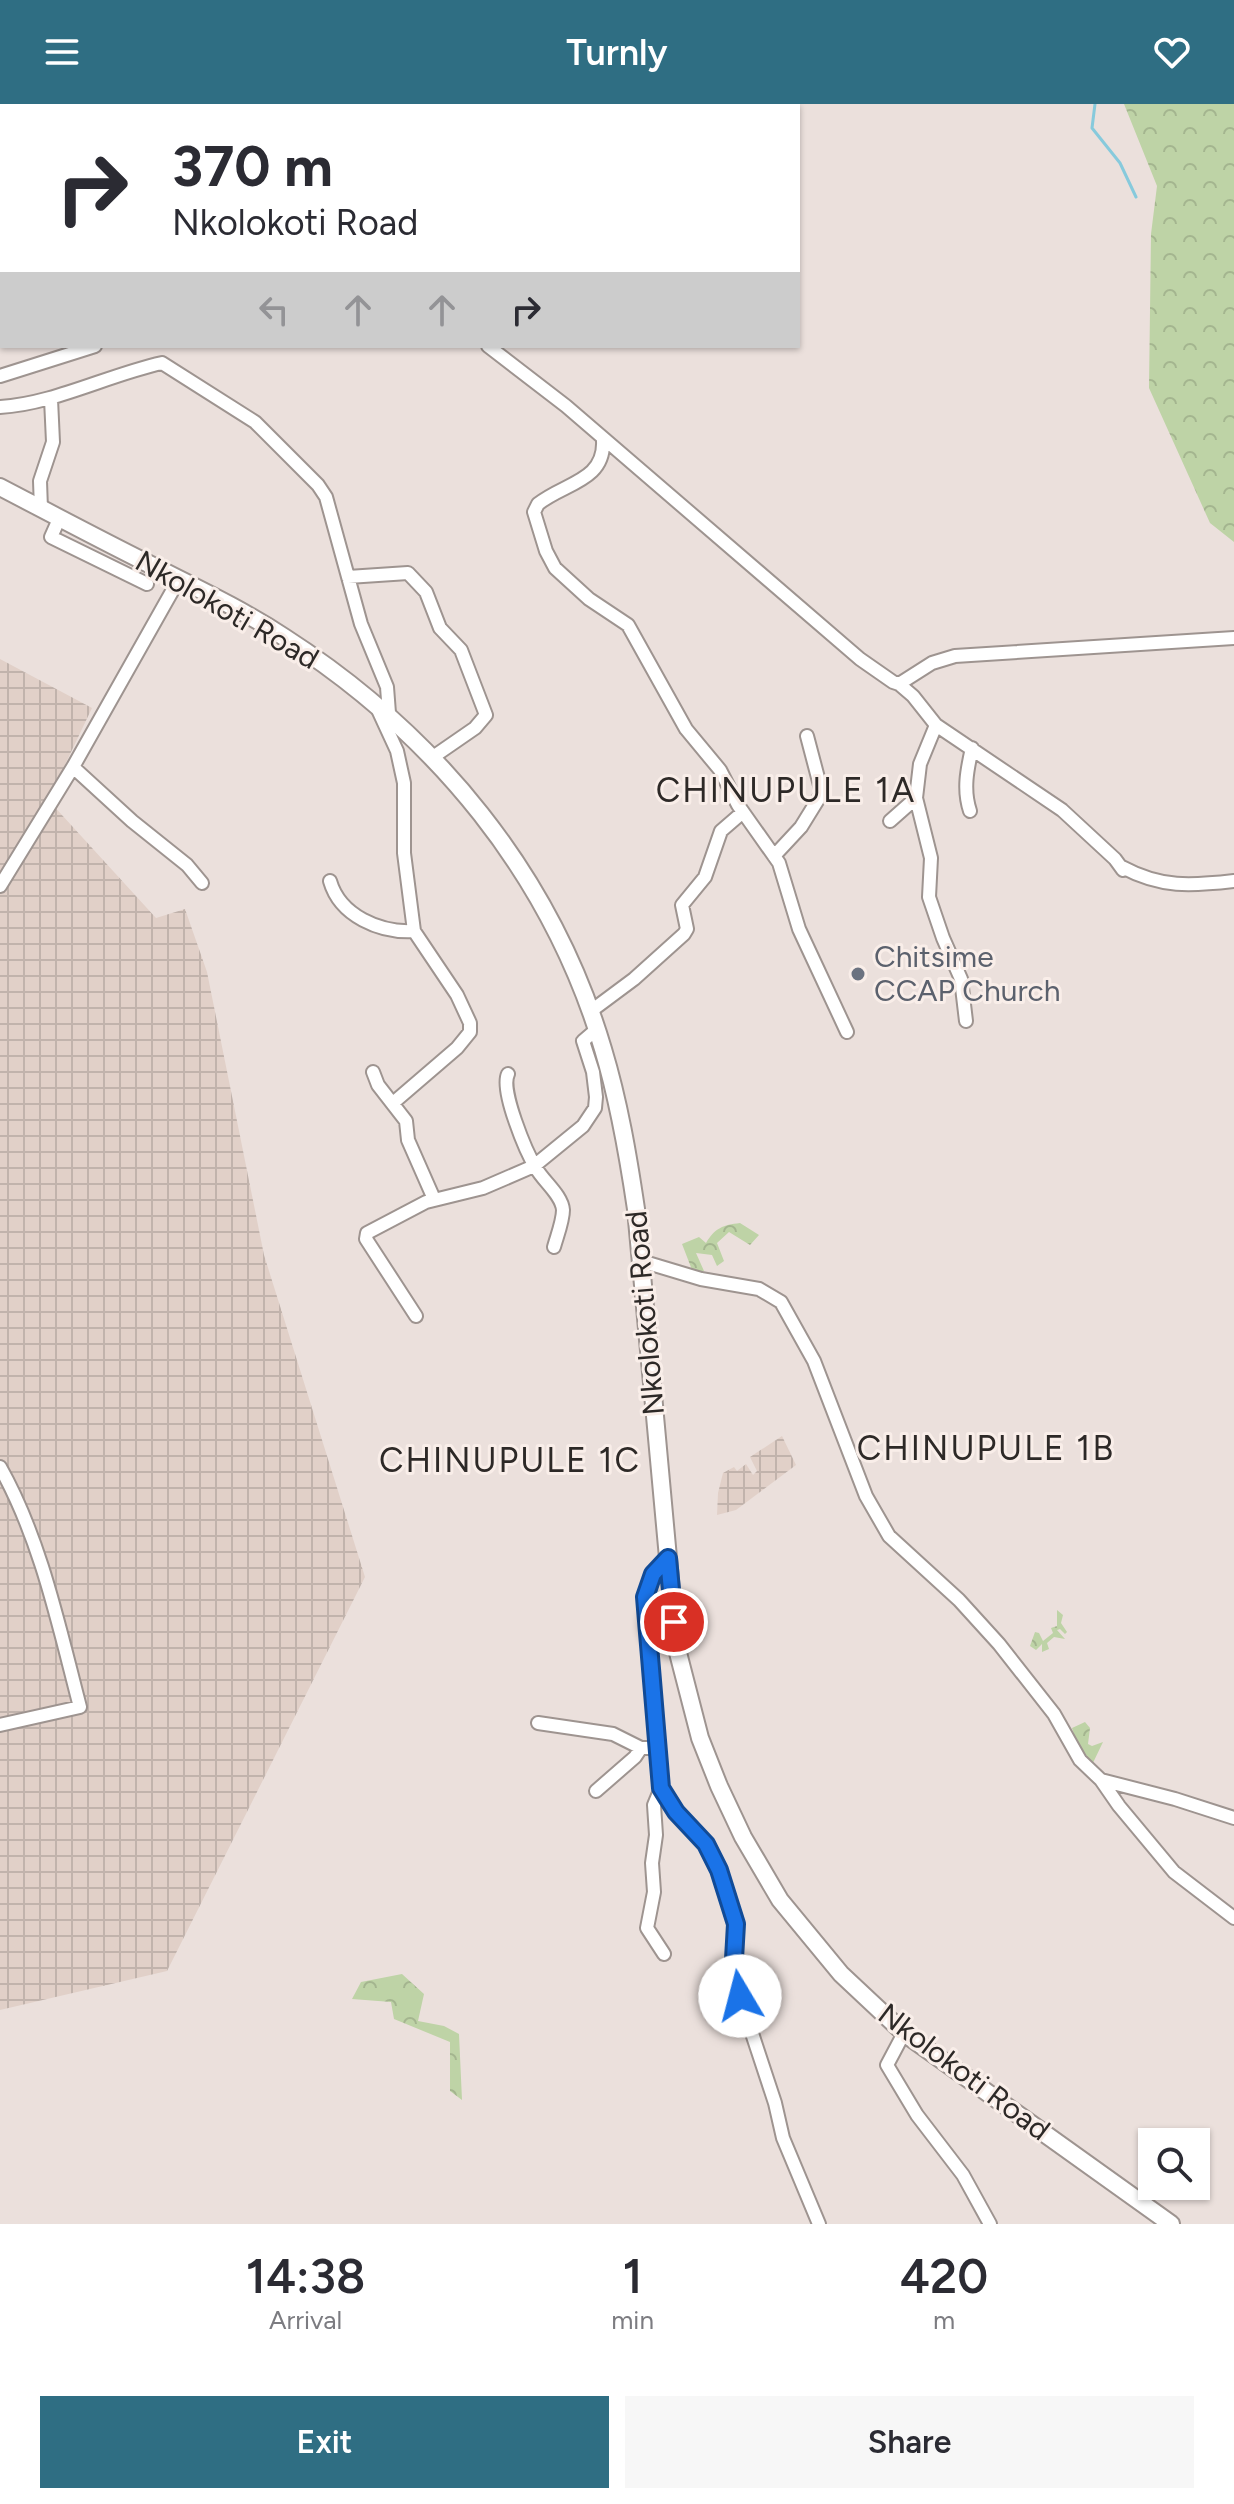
<!DOCTYPE html>
<style>
:root{--surface:#fff;--page:#f7f7f7;--text:#2b2b33;--muted:#7c7c81;--accent:#2f6e83}
body{margin:0;font-family:Figtree,sans-serif;background:var(--page);color:var(--text);height:100vh;display:flex;flex-direction:column;font-size:30px;white-space:nowrap}
*{box-sizing:border-box;margin:0}
p{font-size:26px;color:var(--muted)}
.icon{flex:none;width:44px;height:44px;fill:none;stroke:currentColor;stroke-width:2;stroke-linecap:round;stroke-linejoin:round}
.map{position:relative;height:2120px;overflow:hidden}
.side{display:flex;flex-direction:column;background:var(--surface);flex:1}
.side>*{flex:none}
.banner{position:absolute;left:0px;top:0px;width:800px;height:244px;box-shadow:0 2px 6px #0004;background:#fff;color:var(--text);overflow:hidden}
.controls{position:absolute;left:1138px;top:2024px;display:grid;gap:16px}
.controls a{display:grid;place-items:center;width:72px;height:72px;border-radius:0px;background:var(--surface);box-shadow:0 2px 6px #0004;font-size:40px}
.pin{position:absolute;display:grid;place-items:center;width:68px;height:68px;color:#fff;margin:-34px;border:4px solid #fff;border-radius:50%;box-shadow:0 2px 8px #0007}
.me{position:absolute;width:88px;margin:-44px;rotate:352deg;stroke-linejoin:round;filter:drop-shadow(0 0 6px #0008)}
.turn{display:flex;align-items:center;gap:28px;height:168px;padding:0 40px;font-size:36px}
.turn .icon{width:104px;height:104px;stroke-width:2.5}
.turn b{display:block;font-size:56px;line-height:68px}
.lanes{display:flex;align-items:center;height:76px;padding:0 40px;background:#0003;justify-content:center;gap:40px;direction:ltr}
.lanes .off{opacity:.35}
.eta{display:flex;justify-content:space-evenly;align-items:center;height:136px;text-align:center}
.eta b{font-size:48px;font-weight:600;line-height:56px}
.button{display:flex;gap:16px;margin-top:auto;padding:16px 40px}
.button a{flex:1;height:92px;border-radius:0px;background:var(--accent);color:#fff;font-size:32px;font-weight:600;line-height:92px;text-align:center}
.button a+a{background:var(--page);color:var(--text)}
header{display:flex;justify-content:space-between;align-items:center;height:104px;padding:0 40px;background:var(--accent);color:#fff;font-size:36px;font-weight:600}
.map>svg:first-child{display:block}
</style>
<header><svg class="icon" aria-label="menu" viewBox="0 0 24 24"><path d="M4 6h16M4 12h16M4 18h16"/></svg>Turnly<svg class="icon" aria-label="heart" viewBox="0 0 24 24"><path d="M12 20l-8-8c-3-5 5-10 8-4 3-6 11-1 8 4z"/></svg></header>
<div class="map">
<svg width="1234" height="2120" viewBox="0 0 1234 2120">
<defs>
<pattern id="industrial-grid" width="8" height="8" patternUnits="userSpaceOnUse" patternTransform="scale(2)"><rect width="8" height="8" fill="#e1d0c8"/><path d="M0 4h8M4 0v8" fill="none" stroke="#c1b3ac"/></pattern>
<pattern id="forest-crowns" width="20" height="18" patternUnits="userSpaceOnUse" patternTransform="scale(2)"><rect width="20" height="18" fill="#bed3a6"/><path d="M2 6a3 3 0 1 1 6 0M12 15a3 3 0 1 1 6 0" fill="none" stroke="#a4b58f"/></pattern>
</defs>
<rect width="100%" height="100%" fill="#ebe0dc"/>
<path fill="url(#industrial-grid)" d="M0 555 92 604 53 686 51 699 156 814 185 805 207 868 264 1151 365 1473 167 1867 0 1906Z
M782 1332 796 1361 736 1406 717 1411 718 1389 723 1369 734 1363 737 1367 746 1360 753 1371 757 1367 750 1353Z"/>
<path fill="url(#forest-crowns)" d="M1124 0H1234V438L1210 419 1149 284 1151 130 1157 82Z
M740 1119 759 1131 750 1141 729 1128 717 1139 724 1157 717 1162 712 1151 696 1149 704 1167 694 1171 682 1140 699 1133 706 1139C715 1124 723 1121 740 1119Z
M1057 1506 1063 1511 1061 1519 1067 1528 1065 1530 1060 1525 1057 1526 1065 1535 1054 1533 1047 1539 1049 1545 1042 1548V1540L1036 1546 1030 1542 1035 1528 1039 1529 1043 1537 1053 1529 1051 1524 1057 1522Z
M1085 1618 1090 1624 1088 1640 1092 1642 1103 1638 1091 1663 1077 1640 1072 1624Z
M402 1870 424 1890 418 1917 444 1922 459 1930 462 1996 450 1987V1938L394 1915 391 1898 352 1895 361 1878Z"/>
<g fill="none" stroke-linecap="round" stroke-linejoin="round">
<path stroke="#87cadc" stroke-width="3" d="M1095 0 1092 24 1120 59 1136 93"/>
<defs>
<path id="minor" d="M214 0 217 2
M488 242 566 302 860 555 893 578 899 580 932 559 955 552 1234 534
M0 272 95 242
M0 303C53 300 108 271 162 259L255 318 318 381 326 393 361 520 387 583 389 609
M603 337C605 377 564 379 538 400L534 408 546 447 555 464 589 495 628 521 686 625 720 666 738 701 779 759 799 825 847 928
M41 405 40 377 53 338 51 295
M59 415 51 433 147 480
M348 473 408 469 426 488 440 524 461 546 486 611 475 624 433 653
M899 580 913 592 936 621 1062 706 1115 755 1123 766
M379 608 397 647 404 679V749L414 827 457 891 470 919V928L457 944 393 999
M936 621 920 660 916 694 931 754 929 793 943 834 961 875 966 917
M73 663 132 717 187 761 202 779
M970 707C963 686 967 666 972 644
M890 717 916 694
M774 752 801 723 822 689 807 632
M1122 763C1161 784 1191 782 1234 777
M330 777C340 812 380 829 414 827
M0 782 73 663 179 475
M591 907 634 875 684 830 687 825 682 801 705 773 721 727 743 708
M373 968 378 981 406 1017 408 1036 434 1095
M508 970C500 986 526 1048 536 1064 543 1077 562 1091 563 1106 563 1117 557 1132 554 1143
M641 1157 701 1175 759 1185 781 1198 814 1257 866 1392 889 1432 959 1496 999 1540 1054 1610 1080 1656 1101 1676 1119 1702 1174 1768 1234 1814
M416 1212 366 1135 367 1129 426 1098 483 1084 534 1062 583 1022 595 1004 596 993 593 968 583 937 597 925
M0 1363C41 1436 59 1523 80 1603L0 1621
M668 1454 653 1470 645 1493 661 1684 676 1708 706 1740 719 1766 736 1820 734 1855 744 1905 775 1999 783 2034 819 2120
M538 1619 613 1630 641 1644H657
M1101 1676 1175 1695 1234 1714
M661 1684 654 1701 656 1731 652 1759 654 1788 647 1824 664 1850
M596 1687 635 1653 641 1644
M904 1929 887 1961 917 2011 963 2071 990 2120"/>
<path id="major" d="M0 383C48 408 97 434 145 458 192 482 240 504 284 533 436 631 551 770 603 945 619 998 628 1051 636 1105L676 1541 700 1634 719 1682 743 1733 780 1796 841 1870 904 1929 1171 2120"/>
</defs>
<use href="#minor" stroke="#9e9490" stroke-width="16"/>
<use href="#major" stroke="#9e9490" stroke-width="20"/>
<use href="#minor" stroke="#fff" stroke-width="12"/>
<use href="#major" stroke="#fff" stroke-width="16"/>
</g>
<g fill="none" stroke-linecap="round" stroke-linejoin="round">
<defs>
<path id="route" d="M674 1518 668 1454 653 1470 645 1493 661 1684 676 1708 706 1740 719 1766 736 1820 734 1855 740 1892"/>
</defs>
<use href="#route" stroke="#114b97" stroke-width="20"/>
<use href="#route" stroke="#1a73e8" stroke-width="14"/>
</g>
<circle fill="#6b7280" stroke="#f9eee9" stroke-width="3" cx="858" cy="870" r="8"/>
<g text-anchor="middle" stroke-width="6" stroke-linejoin="round" paint-order="stroke">
<g font-size="30" fill="#2d2927" stroke="#f9eee9">
<text transform="translate(227 506) rotate(30)" y="10">Nkolokoti Road</text>
<text transform="translate(645 1209) rotate(-95)" y="10">Nkolokoti Road</text>
<text transform="translate(964 1968) rotate(37)" y="10">Nkolokoti Road</text>
</g>
<g font-size="30" fill="#5b616d" stroke="#f9eee9" text-anchor="start">
<text x="874" y="863">Chitsime<tspan x="874" dy="34">CCAP Church</tspan></text>
</g>
<g font-size="34" letter-spacing="2" fill="#2d2927" stroke="#f9eee9">
<text x="786" y="698">CHINUPULE 1A</text>
<text x="986" y="1356">CHINUPULE 1B</text>
<text x="510" y="1368">CHINUPULE 1C</text>
</g>
</g>
</svg>
<div class="controls">
<a><svg class="icon" aria-label="search" viewBox="0 0 24 24"><circle cx="10" cy="10" r="6"/><path d="M15 15l6 6"/></svg></a>
</div>
<div class="pin" style="left:674px;top:1518px;background:#d93025"><svg class="icon" aria-label="arrive" viewBox="0 0 24 24"><path d="M6 21V4h12l-3 4 3 4H6"/></svg></div>
<svg class="me" style="left:740px;top:1892px" viewBox="-20 -20 40 40"><circle r="19" fill="#fff"/><path d="M0-13L10 11 0 6-10 11z" fill="#1a73e8"/></svg>
<div class="banner">
<div class="turn"><svg class="icon" aria-label="right" viewBox="0 0 24 24"><path d="M7 20v-9h11M14 6l5 5-5 5"/></svg><div><b>370 m</b>Nkolokoti Road</div></div>
<div class="lanes"><svg class="icon off" aria-label="left" viewBox="0 0 24 24"><path d="M17 20v-9H6M10 6l-5 5 5 5"/></svg><svg class="icon off" aria-label="ahead" viewBox="0 0 24 24"><path d="M12 20V5M6 11l6-6 6 6"/></svg><svg class="icon off" aria-label="ahead" viewBox="0 0 24 24"><path d="M12 20V5M6 11l6-6 6 6"/></svg><svg class="icon" aria-label="right" viewBox="0 0 24 24"><path d="M7 20v-9h11M14 6l5 5-5 5"/></svg></div>
</div>
</div>
<section class="side">
<div class="eta">
<div><b>14:38</b><p>Arrival</p></div>
<div><b>1</b><p>min</p></div>
<div><b>420</b><p>m</p></div>
</div>
<div class="button"><a>Exit</a><a>Share</a></div>
</section>
